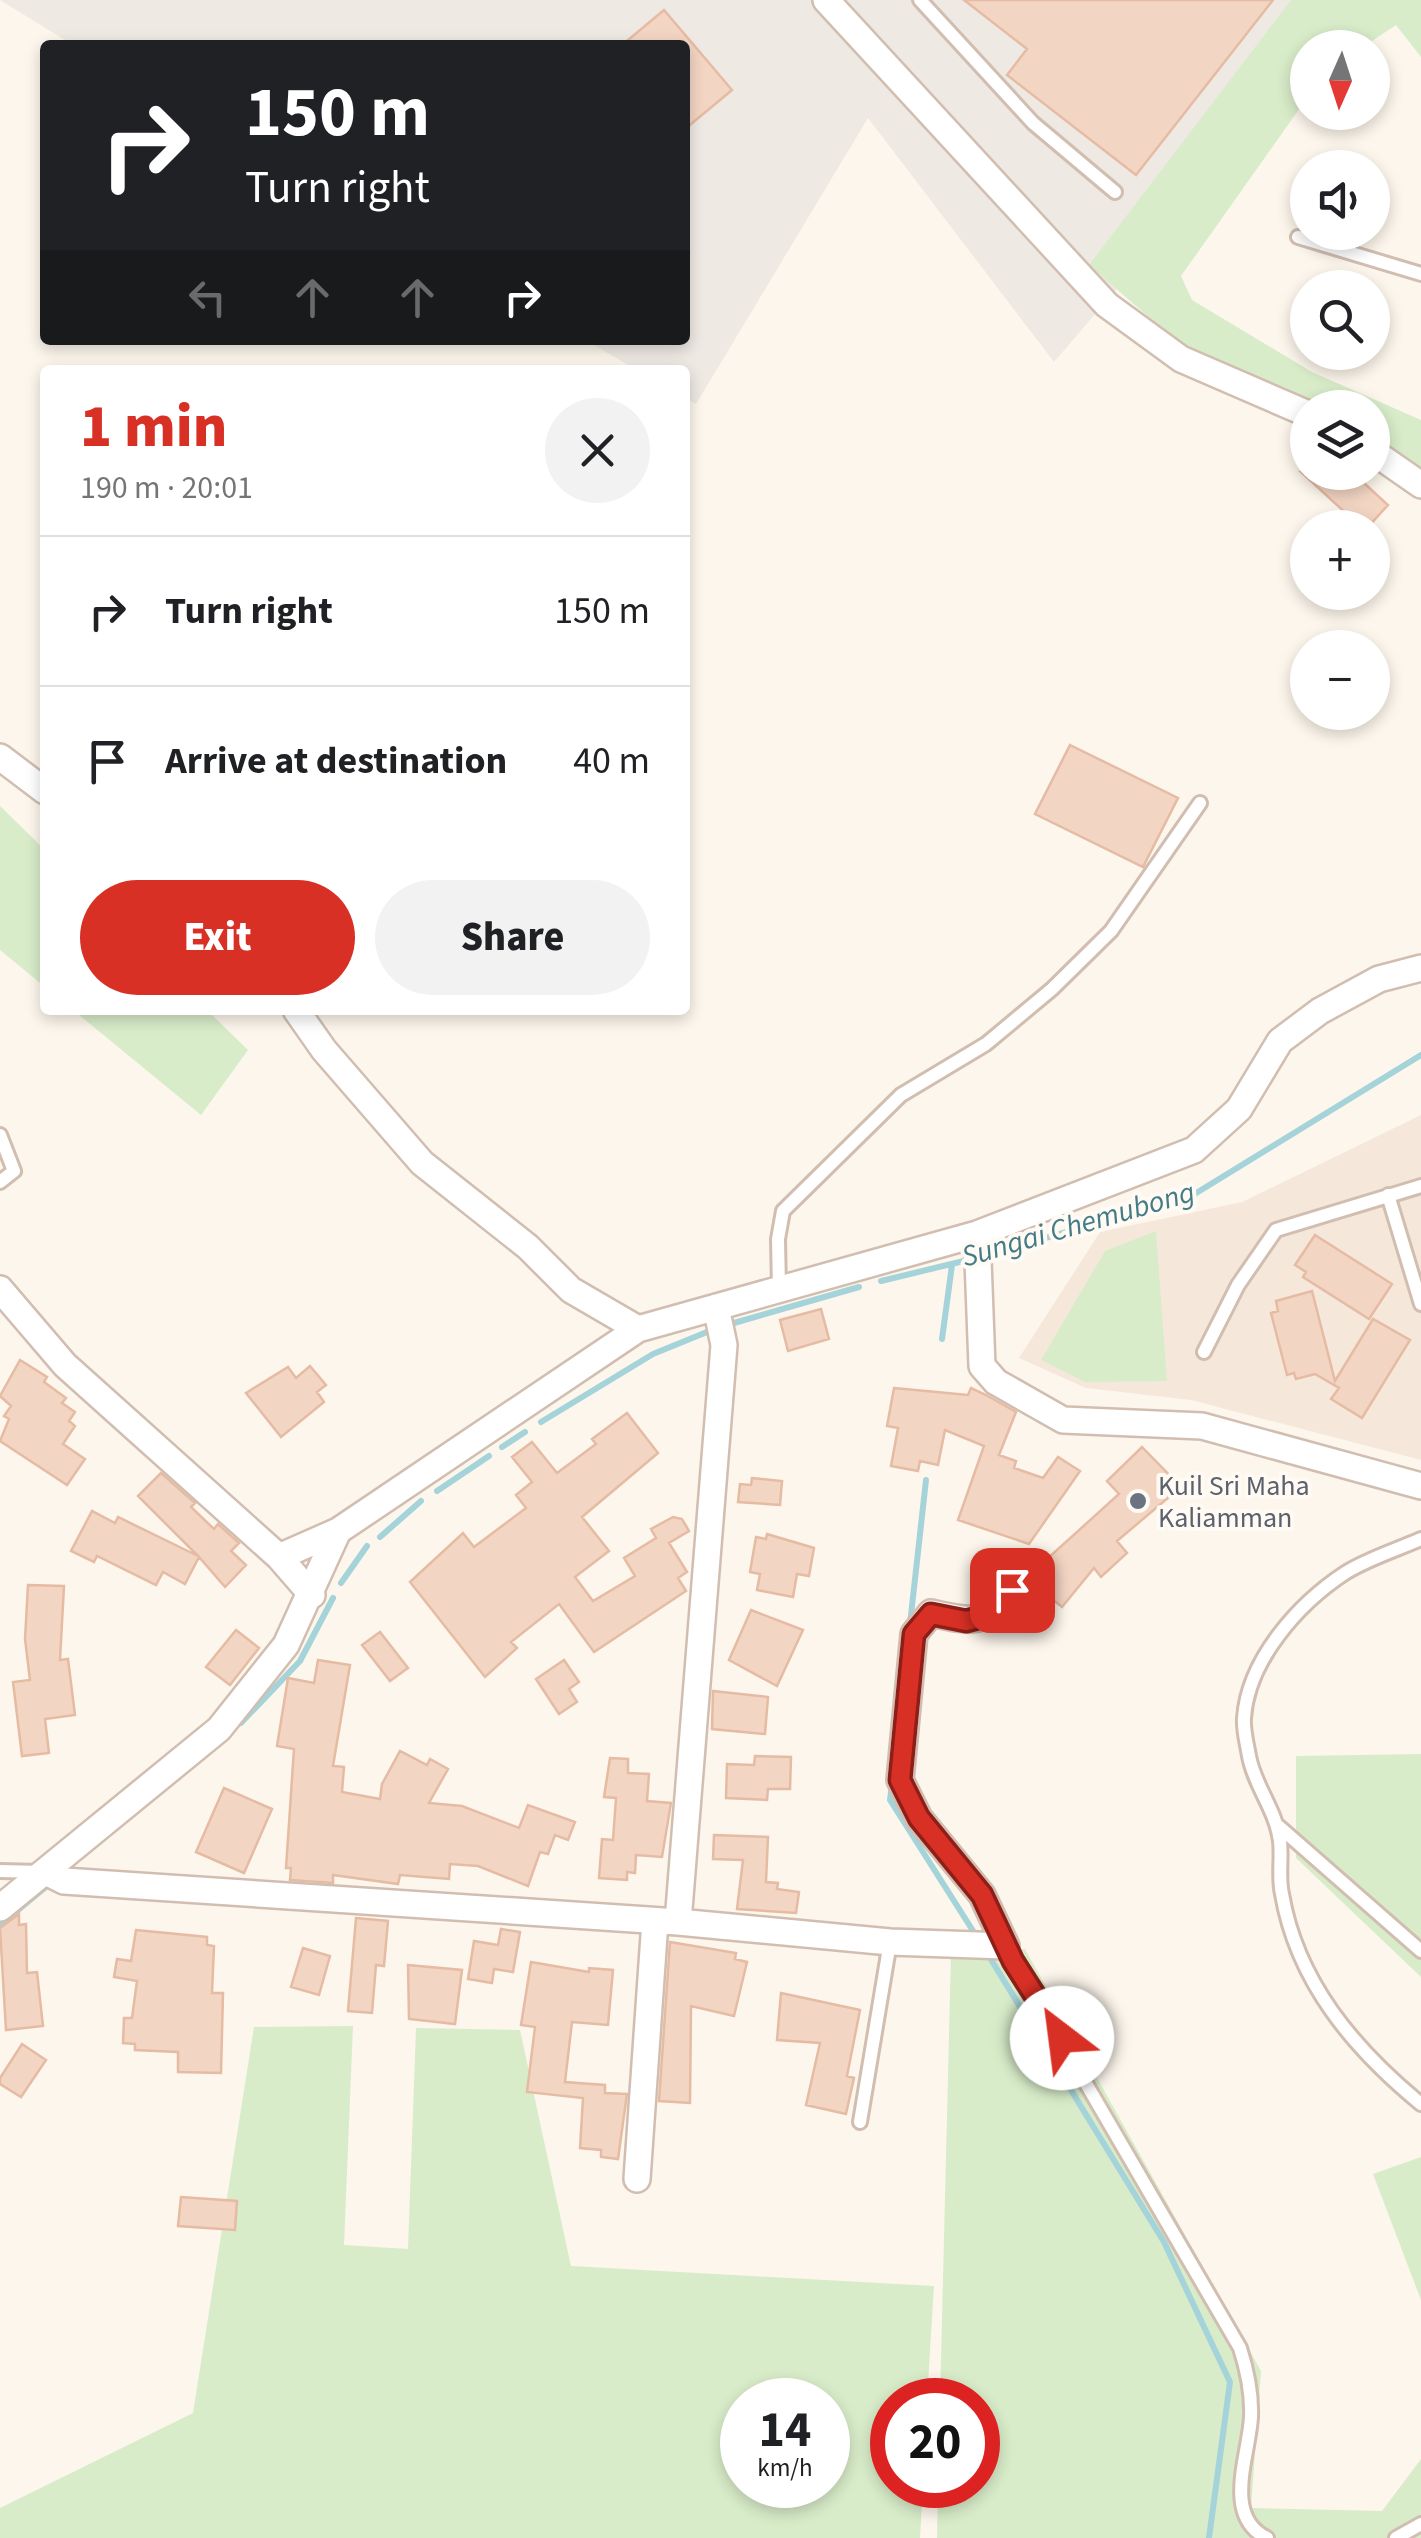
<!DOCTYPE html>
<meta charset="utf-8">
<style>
:root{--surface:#fff;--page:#f2f2f2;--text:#202124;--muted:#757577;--line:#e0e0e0;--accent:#d93025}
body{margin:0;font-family:"Source Sans 3",sans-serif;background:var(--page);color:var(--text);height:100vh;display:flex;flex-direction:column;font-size:38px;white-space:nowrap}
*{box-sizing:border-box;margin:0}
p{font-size:32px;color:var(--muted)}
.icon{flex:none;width:55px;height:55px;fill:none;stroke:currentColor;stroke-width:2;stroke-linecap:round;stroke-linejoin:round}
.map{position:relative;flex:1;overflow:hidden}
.side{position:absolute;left:40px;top:365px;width:650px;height:650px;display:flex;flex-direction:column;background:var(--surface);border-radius:10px;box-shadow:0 5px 15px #0003}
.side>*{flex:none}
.top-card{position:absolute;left:40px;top:40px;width:650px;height:305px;border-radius:10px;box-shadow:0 5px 15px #0003;background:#202124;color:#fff;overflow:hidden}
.needle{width:65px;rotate:183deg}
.buttons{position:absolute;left:1290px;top:30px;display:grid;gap:20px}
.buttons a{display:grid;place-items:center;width:100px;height:100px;border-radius:50%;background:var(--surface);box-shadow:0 5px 15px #0003;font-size:50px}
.speed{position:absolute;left:720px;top:2378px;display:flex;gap:20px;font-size:50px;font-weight:700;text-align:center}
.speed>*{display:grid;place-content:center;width:130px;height:130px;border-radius:50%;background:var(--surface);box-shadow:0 5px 15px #0003;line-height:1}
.speed small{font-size:25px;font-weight:400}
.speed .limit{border:15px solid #d22;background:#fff;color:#111}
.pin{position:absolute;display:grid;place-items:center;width:85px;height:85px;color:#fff;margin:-42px;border-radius:20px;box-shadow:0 5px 15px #0006}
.me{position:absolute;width:110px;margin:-55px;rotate:330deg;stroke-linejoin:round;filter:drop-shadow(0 0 8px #0008)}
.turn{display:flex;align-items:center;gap:35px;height:210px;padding:0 40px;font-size:45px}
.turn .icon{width:130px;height:130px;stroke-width:2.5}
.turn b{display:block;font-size:70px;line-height:85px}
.lanes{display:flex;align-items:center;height:95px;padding:0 40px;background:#0003;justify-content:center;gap:50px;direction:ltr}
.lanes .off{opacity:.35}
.round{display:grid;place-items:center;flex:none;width:105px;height:105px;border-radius:52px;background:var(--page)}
.head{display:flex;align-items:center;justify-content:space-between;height:170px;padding:0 40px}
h1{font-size:60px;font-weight:800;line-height:75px;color:var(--accent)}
.button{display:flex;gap:20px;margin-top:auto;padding:20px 40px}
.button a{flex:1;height:115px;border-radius:60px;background:var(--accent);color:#fff;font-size:40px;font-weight:800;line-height:115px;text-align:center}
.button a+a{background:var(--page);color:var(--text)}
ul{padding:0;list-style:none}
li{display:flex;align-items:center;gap:30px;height:150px;padding:0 40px;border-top:2px solid var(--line)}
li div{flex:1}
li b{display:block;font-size:38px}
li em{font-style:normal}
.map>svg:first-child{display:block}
</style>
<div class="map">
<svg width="1421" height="2538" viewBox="0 0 1421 2538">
<rect width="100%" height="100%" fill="#fdf6ec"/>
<path fill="#f5e8da" d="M1421 1115V1460L1191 1400 1086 1388 1019 1358 1100 1232 1242 1202Z"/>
<path fill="#efe9e4" d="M0 0H1336L1308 48 1307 67 1054 362 868 118 696 404 685 398V370H637L585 340H685V45H73Z"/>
<path fill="#d8ecc9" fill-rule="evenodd" d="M1291 0H1421V57L1396 25 1363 47 1308 48 1307 98 1181 276 1192 300 1312 372 1421 420V472L1373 438 1372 408 1328 407 1183 347 1089 265Z
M0 806 45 850V987L0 950Z
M73 1010H207L248 1050 201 1115Z
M1156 1231 1167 1381 1085 1382 1041 1360 1105 1251Z
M1421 1754V1977L1296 1858V1756Z
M1025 1949 1261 2371 1251 2508 1382 2511 1421 2459V2538H937L938 2485H978V2400H940L951 1954Z
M353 2026 344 2245 408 2249 416 2028 520 2030 571 2266 934 2286 927 2400H892V2485H923L920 2538H0V2508L193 2413 254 2027ZM742 2400H828V2485H742Z
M1421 2157V2300L1373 2174Z"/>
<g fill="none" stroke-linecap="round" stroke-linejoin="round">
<path stroke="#a5d3da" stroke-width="6" d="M984 1256 1193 1195 1421 1055
M881 1281 972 1259
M734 1323 859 1287
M942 1339 952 1265
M541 1422 653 1354 707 1332
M502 1447 525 1432
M437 1491 489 1456
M380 1537 421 1501
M341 1583 367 1546
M910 1624 926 1480
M241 1723 300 1661 333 1598
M892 1785 890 1800 975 1934
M0 1925 53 1881
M987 1953 1164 2242 1230 2382 1209 2538"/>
</g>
<path fill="#f3d5c3" stroke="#e6bba3" stroke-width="2.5" d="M964 0H1273L1136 175 1007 75 1027 49Z
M664 10 732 90 685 129V45H622Z
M1301 472H1352L1388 505 1367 528H1362Z
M1070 745 1178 798 1143 867 1035 814Z
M1315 1235 1392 1284 1369 1319 1303 1277 1306 1272 1295 1265Z
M1312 1291 1335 1381 1373 1319 1410 1340 1362 1418 1331 1399 1339 1388 1315 1374 1296 1379 1294 1373 1287 1375 1271 1313 1278 1311 1276 1301Z
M821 1309 829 1339 788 1351 780 1320Z
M20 1360 47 1377 44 1382 66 1398 62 1403 75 1412 69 1421 75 1426 63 1444 85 1459 67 1485 0 1441 9 1419 4 1416 11 1406 0 1396Z
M310 1366 326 1385 317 1392 324 1402 281 1437 246 1393 288 1367 296 1378Z
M894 1388 968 1395 971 1388 986 1395 1016 1412 999 1455 1016 1461 1014 1468 1043 1478 1058 1457 1080 1471 1029 1544 958 1520 984 1446 945 1430 938 1465 920 1461 918 1471 891 1466 898 1428 887 1426Z
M627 1413 658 1453 582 1517 609 1551 575 1577 593 1601 635 1576 624 1558 656 1538 651 1529 673 1517 682 1519 689 1531 669 1543 687 1572 678 1578 686 1591 594 1652 559 1604 511 1642 517 1648 485 1677 410 1582 463 1533 474 1547 526 1508 516 1495 532 1482 512 1457 532 1442 557 1473 596 1444 592 1439Z
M1142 1447 1181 1487 1117 1541 1127 1553 1101 1577 1094 1568 1062 1607 1026 1578 1119 1494 1107 1481Z
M161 1473 195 1503 191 1507 214 1529 218 1524 239 1543 231 1551 246 1565 225 1587 199 1557 185 1584 163 1572 156 1585 97 1556 94 1562 71 1551 92 1511 115 1523 118 1517 198 1556 138 1496Z
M752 1478 782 1481 780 1505 738 1502 740 1484 751 1485Z
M767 1534 814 1548 809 1576 797 1574 793 1597 757 1590 760 1574 750 1572 756 1537 766 1539Z
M28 1585 64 1586 60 1660 68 1659 75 1715 45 1719 49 1753 22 1756 13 1682 30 1680 25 1639Z
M751 1610 803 1630 777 1686 729 1660Z
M236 1630 259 1648 230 1685 206 1667Z
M380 1632 408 1668 390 1681 362 1645Z
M318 1660 350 1665 333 1766 344 1767 342 1792 380 1799 382 1784 400 1751 427 1765 430 1759 448 1769 429 1803 462 1806 519 1828 528 1805 575 1822 568 1840 555 1835 548 1854 540 1852 528 1886 478 1866 450 1864 449 1879 400 1875 398 1884 333 1875V1883L290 1880 291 1868H286L294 1749 277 1746 288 1678 314 1683Z
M564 1660 579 1682 569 1689 577 1702 559 1714 536 1679Z
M713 1691 768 1697 765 1734 712 1729Z
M755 1756 791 1757 790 1789H768L767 1800 726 1798 727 1764 754 1765Z
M610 1758 628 1759V1773L649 1774 647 1801 671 1803 662 1857 636 1855 635 1873 627 1872V1880L599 1878 602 1839 613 1840 616 1798 604 1797Z
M224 1788 272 1809 244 1873 196 1852Z
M714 1835 768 1837 766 1882 778 1883 777 1889 799 1892 796 1913 737 1909 743 1860 713 1859Z
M19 1914V1925L26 1924 27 1973 37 1972 43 2026 6 2030 0 1928Z
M356 1918 388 1921 384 1966 376 1965 372 2013 348 2011Z
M501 1929 520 1932 513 1972 494 1969 492 1983 468 1979 474 1941 498 1945Z
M136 1930 207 1937V1945L214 1946 212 1993H223L221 2073 178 2072V2052L135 2050V2044L123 2043 124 2018H132L137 1981 114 1977 117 1959 131 1961Z
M670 1942 736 1953 735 1959 747 1962 734 2016 691 2006 690 2103 659 2101Z
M303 1948 330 1956 319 1995 291 1987Z
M531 1962 589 1972V1968L613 1970 608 2025 572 2022 565 2082 605 2085V2093L627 2094 618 2159 601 2157V2150L580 2148 583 2098 527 2092 535 2027 521 2025Z
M408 1965 462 1970 455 2024 409 2019Z
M781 1993 860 2010 847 2076 854 2078 846 2114 806 2105 820 2043 777 2040Z
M22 2044 46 2060 21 2097 0 2084V2078Z
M181 2197 237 2201 235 2230 178 2226Z"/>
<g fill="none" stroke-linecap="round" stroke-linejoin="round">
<defs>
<path id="service" d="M920 0 1033 123 1115 192
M1298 237 1421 274
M0 1135 14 1171 0 1182
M1388 1195 1421 1304
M779 1289 778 1239 783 1211 901 1095 986 1044 1052 989 1111 931 1200 803
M1204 1352 1238 1285 1276 1230 1421 1186
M1421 1539C1396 1550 1367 1559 1345 1573 1298 1604 1248 1660 1244 1718 1243 1730 1247 1744 1249 1756 1254 1785 1276 1810 1280 1841 1282 1859 1278 1877 1282 1894 1297 1982 1354 2049 1421 2104
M1276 1824 1421 1951
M0 1871 42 1872
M1006 1946 1240 2348C1247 2370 1252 2394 1251 2417 1249 2456 1222 2516 1267 2538
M860 2122 890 1942
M1396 2538 1421 2524"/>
<path id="minor" d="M826 0 1107 305 1181 359 1308 414
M1372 451 1421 485
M0 757 45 791
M296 1010 324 1050 422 1163 528 1247 571 1290 638 1329
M977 1234 982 1366 996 1382 1063 1420 1202 1426 1421 1486
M0 1289 65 1365 279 1557 312 1595
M279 1557 338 1531
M46 1872 64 1881 678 1922 890 1942 1006 1946 982 1895 919 1818 900 1780 914 1634 931 1613C972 1622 986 1626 1012 1590
M0 1908 219 1729 286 1645 338 1531 638 1329 977 1234 1194 1150 1239 1109 1280 1041 1320 1011 1379 979 1421 968
M678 1922 724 1345 716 1307
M637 2179 655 1921"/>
</defs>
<use href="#service" stroke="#d1beb0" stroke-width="18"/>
<use href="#minor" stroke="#d1beb0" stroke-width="30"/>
<use href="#service" stroke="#fff" stroke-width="12"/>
<use href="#minor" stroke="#fff" stroke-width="25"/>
</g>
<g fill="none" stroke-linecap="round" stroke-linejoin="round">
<defs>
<path id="route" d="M1012 1590 994 1614 966 1621 931 1614 914 1634 900 1780 919 1818 982 1895 1013 1961 1062 2038"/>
</defs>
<use href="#route" stroke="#8d1f18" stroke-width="25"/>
<use href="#route" stroke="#d93025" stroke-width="18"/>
</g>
<circle fill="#6b7280" stroke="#fffaf3" stroke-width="4" cx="1138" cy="1501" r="10"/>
<g text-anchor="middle" stroke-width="8" stroke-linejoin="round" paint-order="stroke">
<g font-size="28" fill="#5b616d" stroke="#fffaf3" text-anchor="start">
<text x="1158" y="1495">Kuil Sri Maha<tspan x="1158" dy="32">Kaliamman</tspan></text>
</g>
<g font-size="30" font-style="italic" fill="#437c86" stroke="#fffaf3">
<text transform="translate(1078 1224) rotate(-16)" y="10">Sungai Chemubong</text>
</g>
</g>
</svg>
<div class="buttons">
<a><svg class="needle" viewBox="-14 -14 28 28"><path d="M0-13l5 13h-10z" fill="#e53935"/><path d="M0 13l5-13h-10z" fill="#757577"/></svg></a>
<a><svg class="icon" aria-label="sound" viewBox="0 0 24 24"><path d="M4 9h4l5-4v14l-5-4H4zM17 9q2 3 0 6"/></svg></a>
<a><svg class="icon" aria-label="search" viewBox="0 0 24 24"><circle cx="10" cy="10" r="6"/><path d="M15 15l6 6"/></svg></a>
<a><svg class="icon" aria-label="layers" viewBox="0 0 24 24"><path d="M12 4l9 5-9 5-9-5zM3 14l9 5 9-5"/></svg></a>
<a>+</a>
<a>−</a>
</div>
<div class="speed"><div>14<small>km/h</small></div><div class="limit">20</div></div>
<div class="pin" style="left:1012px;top:1590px;background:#d93025"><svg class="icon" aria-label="arrive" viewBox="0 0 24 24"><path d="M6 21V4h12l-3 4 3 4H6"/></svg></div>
<svg class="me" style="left:1062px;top:2038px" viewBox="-20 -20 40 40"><circle r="19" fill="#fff"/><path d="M0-13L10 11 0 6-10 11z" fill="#d93025"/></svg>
<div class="top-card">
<div class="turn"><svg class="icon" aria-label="right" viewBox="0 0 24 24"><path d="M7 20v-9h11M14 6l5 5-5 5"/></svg><div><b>150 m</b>Turn right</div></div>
<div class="lanes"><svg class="icon off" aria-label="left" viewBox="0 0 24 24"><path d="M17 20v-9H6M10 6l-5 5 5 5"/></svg><svg class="icon off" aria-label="ahead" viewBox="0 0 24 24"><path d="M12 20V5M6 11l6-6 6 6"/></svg><svg class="icon off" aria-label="ahead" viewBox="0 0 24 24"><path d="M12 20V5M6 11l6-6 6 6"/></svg><svg class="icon" aria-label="right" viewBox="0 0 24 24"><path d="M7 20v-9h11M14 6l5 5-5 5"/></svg></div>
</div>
<section class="side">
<div class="head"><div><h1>1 min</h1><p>190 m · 20:01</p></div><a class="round"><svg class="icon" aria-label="close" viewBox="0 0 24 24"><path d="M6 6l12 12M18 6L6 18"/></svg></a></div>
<ul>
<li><svg class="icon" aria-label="right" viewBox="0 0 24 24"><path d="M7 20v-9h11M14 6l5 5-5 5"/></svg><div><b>Turn right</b></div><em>150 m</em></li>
<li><svg class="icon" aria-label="arrive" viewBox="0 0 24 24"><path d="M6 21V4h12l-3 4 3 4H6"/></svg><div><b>Arrive at destination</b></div><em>40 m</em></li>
</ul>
<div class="button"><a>Exit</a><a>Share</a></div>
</section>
</div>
